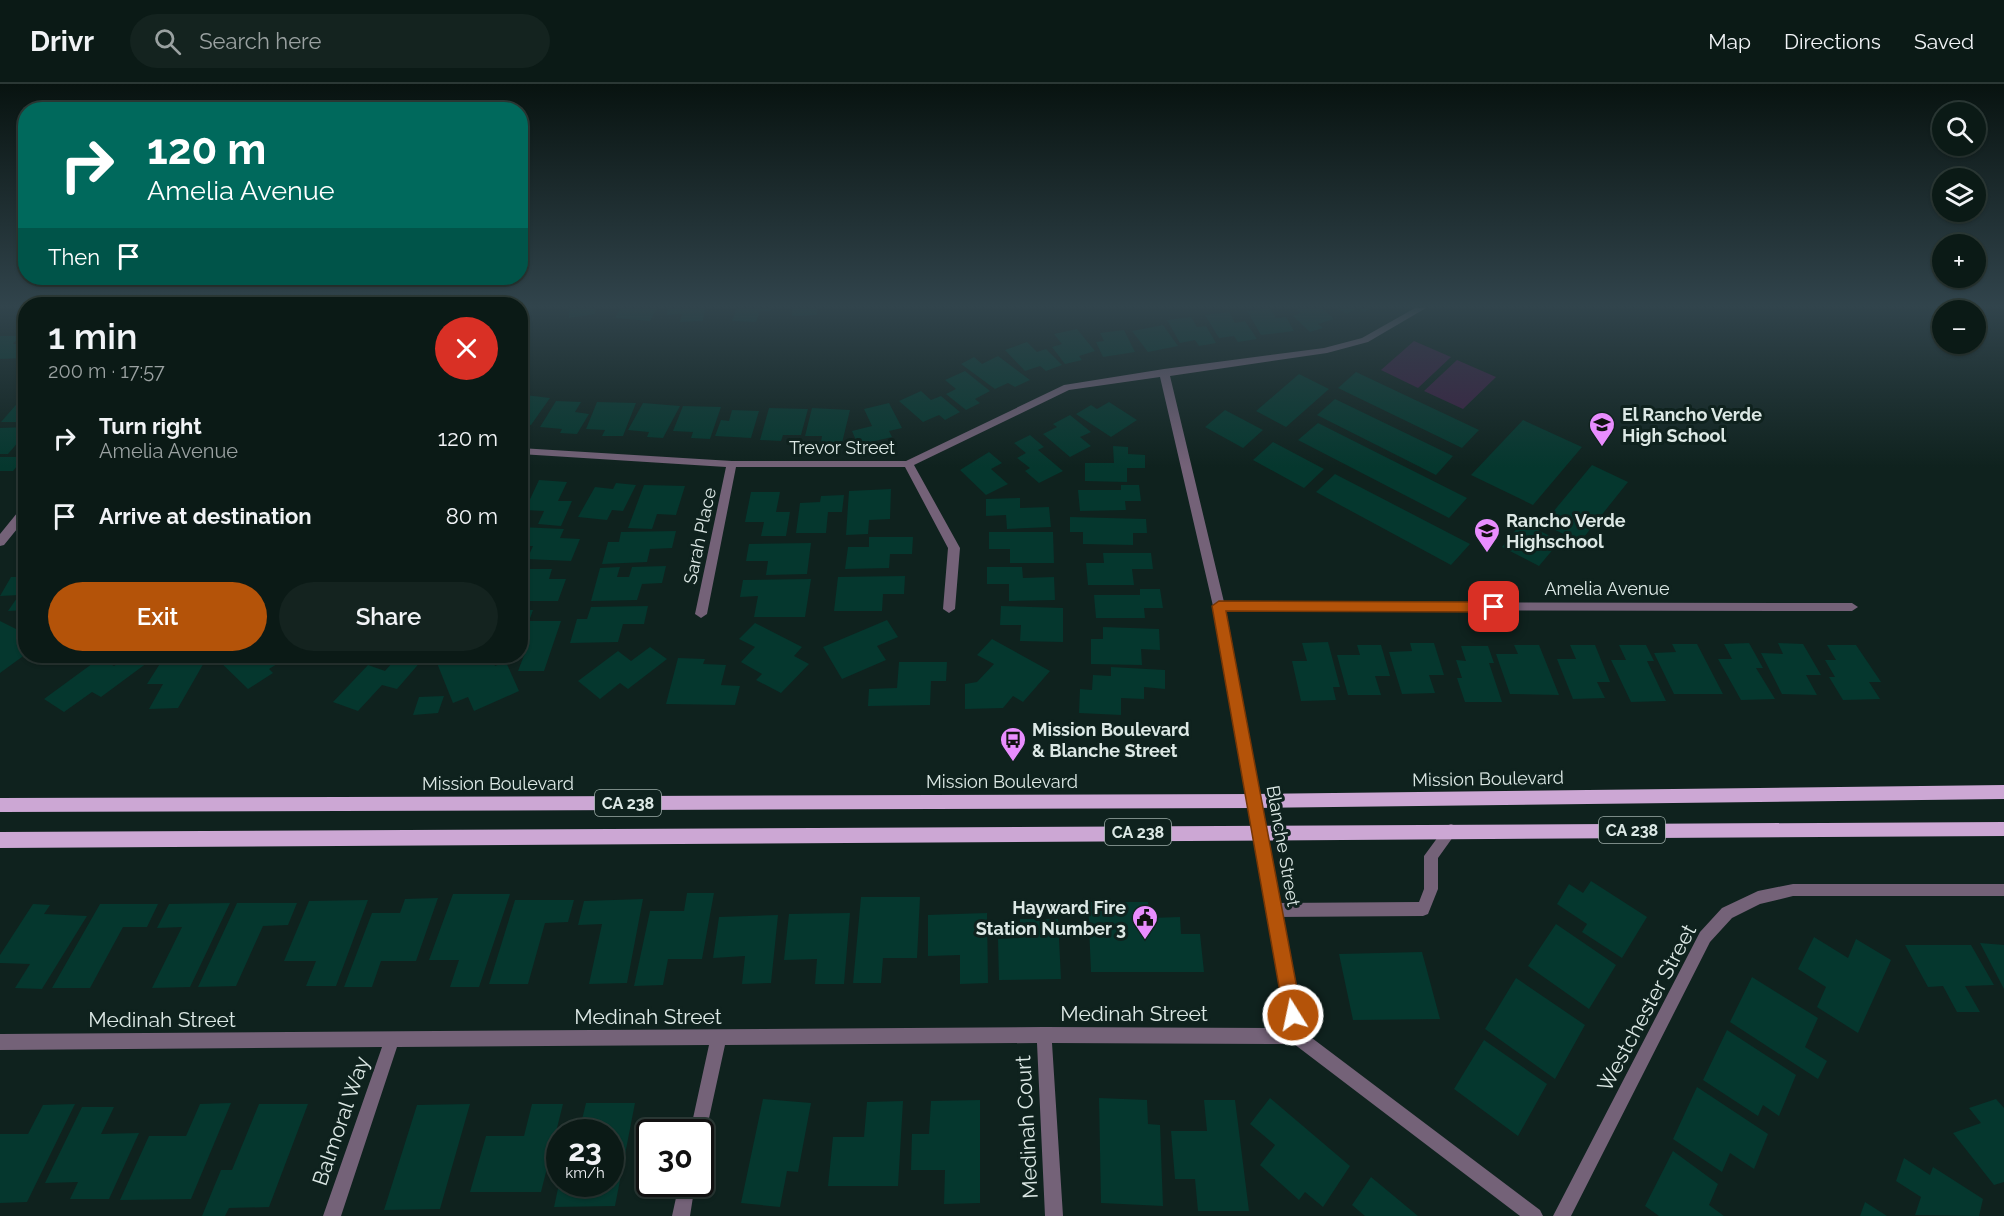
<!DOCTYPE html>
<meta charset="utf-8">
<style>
:root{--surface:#0b1a16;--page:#14231f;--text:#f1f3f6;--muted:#9aa1a1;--line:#2b3835;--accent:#b45309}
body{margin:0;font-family:Raleway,sans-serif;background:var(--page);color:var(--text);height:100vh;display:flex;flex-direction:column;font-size:22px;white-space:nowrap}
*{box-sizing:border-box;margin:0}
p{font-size:20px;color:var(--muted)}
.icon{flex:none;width:33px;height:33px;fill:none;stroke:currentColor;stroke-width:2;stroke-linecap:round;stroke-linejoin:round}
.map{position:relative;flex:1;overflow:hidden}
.drawer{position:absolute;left:18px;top:213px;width:510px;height:366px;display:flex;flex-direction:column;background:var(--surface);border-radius:24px;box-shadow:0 2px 4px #0004,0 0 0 2px var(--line)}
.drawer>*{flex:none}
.top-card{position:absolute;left:18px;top:18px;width:510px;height:183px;border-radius:24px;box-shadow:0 2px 4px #0004,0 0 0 2px var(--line);background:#00695c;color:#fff;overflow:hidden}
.controls{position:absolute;left:1932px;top:18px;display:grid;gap:12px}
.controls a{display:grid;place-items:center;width:54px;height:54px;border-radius:50%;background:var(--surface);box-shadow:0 2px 4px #0004,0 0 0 2px var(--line);font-size:30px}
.speed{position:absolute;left:546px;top:1035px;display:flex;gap:12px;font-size:30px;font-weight:700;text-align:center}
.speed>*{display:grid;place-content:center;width:78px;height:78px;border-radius:50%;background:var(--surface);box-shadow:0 2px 4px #0004,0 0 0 2px var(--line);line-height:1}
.speed small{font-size:15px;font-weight:400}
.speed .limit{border:3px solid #111;border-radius:9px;background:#fff;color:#111}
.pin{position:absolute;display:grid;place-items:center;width:51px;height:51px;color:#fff;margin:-26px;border-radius:12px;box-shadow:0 3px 9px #0006}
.me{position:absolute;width:66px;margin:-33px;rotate:350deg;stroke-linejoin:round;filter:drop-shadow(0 0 4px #0008)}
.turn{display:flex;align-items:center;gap:21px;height:126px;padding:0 30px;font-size:27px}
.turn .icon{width:78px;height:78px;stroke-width:2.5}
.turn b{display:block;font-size:42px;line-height:51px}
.then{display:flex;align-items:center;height:57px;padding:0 30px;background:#0003;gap:12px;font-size:22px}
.round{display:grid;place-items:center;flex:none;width:63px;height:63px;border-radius:32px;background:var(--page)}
.head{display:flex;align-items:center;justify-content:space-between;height:102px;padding:0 30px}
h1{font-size:36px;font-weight:600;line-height:45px}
.primary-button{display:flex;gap:12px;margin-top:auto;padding:12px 30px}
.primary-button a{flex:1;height:69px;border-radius:36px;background:var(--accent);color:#fff;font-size:24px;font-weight:600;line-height:69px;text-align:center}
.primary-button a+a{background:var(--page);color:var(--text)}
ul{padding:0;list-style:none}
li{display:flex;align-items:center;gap:18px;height:78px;padding:0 30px}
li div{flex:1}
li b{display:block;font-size:22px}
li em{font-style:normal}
header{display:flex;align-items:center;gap:36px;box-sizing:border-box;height:84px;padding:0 30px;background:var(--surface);border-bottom:2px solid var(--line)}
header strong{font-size:28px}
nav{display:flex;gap:33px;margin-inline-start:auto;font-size:21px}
.search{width:420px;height:54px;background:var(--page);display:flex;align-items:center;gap:15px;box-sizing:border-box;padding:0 21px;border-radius:33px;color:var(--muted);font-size:22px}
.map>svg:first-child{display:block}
</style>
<header>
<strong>Drivr</strong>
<div class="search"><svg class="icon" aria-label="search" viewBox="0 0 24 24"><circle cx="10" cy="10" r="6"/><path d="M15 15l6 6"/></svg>Search here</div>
<nav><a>Map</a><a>Directions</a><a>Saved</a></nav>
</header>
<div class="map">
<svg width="2004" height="1132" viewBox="0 0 2004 1132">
<rect width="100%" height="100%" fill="#0f221e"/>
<path fill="#3c1e42" d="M1414 257 1451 273 1418 304 1381 286Z
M1457 276 1496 293 1463 325 1424 307Z"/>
<path fill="#05372e" d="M569 224H595V230L569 234Z
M621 224H657L650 237 615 234Z
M668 224H705L703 237 680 238 682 230 667 231Z
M737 224H772L771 227H760L756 238 732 237Z
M792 224H817V231L792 232Z
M1270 224 1276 234 1286 233 1294 247 1261 251 1247 227Z
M1296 224H1322L1334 235 1318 240 1323 244 1310 248 1293 232 1301 229Z
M1336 224H1371L1364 228 1357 224 1347 230Z
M1229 228 1235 239 1245 237 1257 255 1238 258 1234 252 1219 254 1205 231Z
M1191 233 1197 243 1206 242 1216 259 1199 262 1195 256 1180 259 1167 236Z
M1163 241 1178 262 1148 268 1132 247Z
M1077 245 1095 267 1079 272 1082 276 1065 280 1052 263 1062 260 1054 250Z
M1124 246 1135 268 1103 273 1096 258 1104 257 1100 249Z
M0 252H20L13 260H26V274L0 275Z
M1027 258 1037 268 1046 265 1062 281 1046 287 1040 282 1025 287 1005 266Z
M998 272 1030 296 1015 303 1008 299 995 305 961 280 974 273 982 280Z
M965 287 990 307 975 315 980 319 966 326 946 310 956 305 945 296Z
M1356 288 1479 346 1462 364 1338 304Z
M1299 290 1329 305 1286 343 1256 327Z
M921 307 931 316 941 312 960 328 945 336 939 331 923 338 899 317Z
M525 311 550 314 531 341 520 339V317Z
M26 313V338H1L22 314Z
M1335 315 1453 372 1436 391 1317 331Z
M556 317 581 318 575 328 589 330 577 350 560 349 562 345 540 343Z
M597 318 636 319 623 352H602L605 346 586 345Z
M1109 318 1137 336 1111 353 1076 330 1091 321 1097 325Z
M643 319 680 322 663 354 647 353 649 348 628 346Z
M889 319 902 344 889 347 892 353 858 361 852 347 872 342 864 325Z
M683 322 721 323 710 355 691 354 693 348 673 347Z
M769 324 808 325 801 351H783L781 357 760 356Z
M812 324 850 326 842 359 821 358 822 352H805Z
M732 326 759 327 751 354 715 352 721 336 729 337Z
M1225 326 1263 346 1243 364 1205 343Z
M1070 331 1091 348 1080 353 1091 362 1070 373 1043 350 1057 343 1053 340Z
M1523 336 1582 363 1533 421 1471 391Z
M1318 339 1467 414 1449 434 1298 356Z
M26 343V356H20L8 370H0V344Z
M1030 351 1044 363 1038 366 1063 387 1039 399 1025 387 1030 384 1017 374 1026 369 1014 359Z
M1273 358 1324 385 1304 404 1253 376Z
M1113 362 1128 363V370L1145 371V384H1127V398L1085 397V379H1114Z
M989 368 1002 379 991 385 1008 400 986 411 960 386Z
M0 373H25L13 387H0Z
M1592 381 1628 398 1580 458 1543 440Z
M1335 390 1470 460 1451 481 1316 408Z
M539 396 567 398 558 417H572L561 442 538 440 544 427 525 426Z
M616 399 636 401 623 427 612 426 607 436 578 433 595 403 613 405Z
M644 401 685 402 676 431 657 430 652 445 628 444Z
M1121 401H1139L1141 417H1125L1126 426 1080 427 1078 406H1121Z
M891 405 890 435 869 436 868 450 846 451 849 407Z
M751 408H780L776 428H790L786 452H761L764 438H745Z
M844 411 842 428H828L826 449H796L800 419 820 418 821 412Z
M1020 414V424L1049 423 1051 443 1007 445 1006 431 986 432V415Z
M1070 433 1146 435 1147 449H1133V461L1083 460V448H1070Z
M1522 438 1560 457 1539 482 1502 463Z
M520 443 564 445 560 454 580 455 571 477 527 475 533 462H520Z
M676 447 672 464 650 465 647 478 602 480 608 458H619L621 448Z
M989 448H1053L1054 479H1010V465H989Z
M869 453H913L912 470H890L889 484 845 485 848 463H869Z
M811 459 807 490 766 491 768 477H746L749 460Z
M1103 469H1151L1153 485H1132L1134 501H1088L1086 479H1104Z
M666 482 662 499 642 500 637 516 591 517 600 484 620 483 617 493H629L632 483Z
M987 483H1022L1023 494 1054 493 1055 516 1009 517V500H987Z
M520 485H552L549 495H566L558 517H520Z
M905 492 904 510H883L882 527H834L838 493Z
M11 493H26V526L8 527 19 511 0 512Z
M811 495 805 533H754L758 512 740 513 743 496Z
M1140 505H1160L1163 524H1144L1145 534H1096L1094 511H1140Z
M648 522 644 540H623L618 558 570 559 577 535H587L591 523Z
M1001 522 1063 524V558L1020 557 1021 541H1000Z
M520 526H533L529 537H561L544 587H518L528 561H520Z
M887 536 898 553 877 562 886 576 842 595 823 563Z
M0 537 26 550V559L20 563 26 566V570L0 589Z
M755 539 802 563 794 572 809 580 781 609 756 596 762 590 741 578 755 563 739 555Z
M1103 543 1159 545 1160 566 1141 565 1142 581 1091 580V555H1103Z
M992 555 1050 587 1023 618 1013 612 1003 624 965 625V600L977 598 994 580 977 571Z
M1328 558 1340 603H1333L1336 616 1301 617 1292 577H1307L1302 559Z
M1410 559H1434L1444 591H1429L1435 609 1402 610 1389 568 1412 567Z
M1749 559 1763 584H1756L1775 615 1741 616 1718 575H1732L1724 560Z
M1778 559 1803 560 1821 591H1806L1817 611 1782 610 1761 569 1783 570Z
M1672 560H1697L1723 610H1674L1654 569 1676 568Z
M1357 561H1381L1390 592H1375L1381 611H1348L1337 571H1360Z
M1514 561H1539L1559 611 1510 610 1496 570H1518Z
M1570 561H1595L1610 598H1597L1605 614 1573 615 1557 575H1576Z
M1619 561H1646L1654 577H1647L1666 617 1631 618 1611 576H1626Z
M1827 561H1856L1881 598H1869L1880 615 1843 616 1829 593H1835L1825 576H1836Z
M1461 562H1488L1494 579H1489L1502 618H1465L1457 594H1462L1456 576 1466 577Z
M650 563 667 575 628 605 620 599 600 615 578 597 618 567 631 577Z
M129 572H142L151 576 101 613 92 608 64 628 44 615 100 574 114 582Z
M214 572H290L269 585 273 589 248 605Z
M398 572 422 576 397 605 382 601 358 627 333 618 368 581 385 587Z
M455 572H464L467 579 484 572H491L495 582 506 578 519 607 474 627 468 613 453 619 437 579Z
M678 574 705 575 703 580 726 581 721 601 740 602 735 621 666 620Z
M205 577 178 624 149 625 163 600H147L161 578Z
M899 578H947L946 597H931L930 621 868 622 869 605 897 604Z
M1111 583 1165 586V605L1144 603V615L1121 614V631L1079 629 1080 605 1092 606 1093 591 1111 592Z
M444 612 438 629 413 631 419 613Z
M1591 797 1647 833 1622 874 1582 848 1587 840 1557 820 1569 800 1583 809Z
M687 809H714L702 875H668L663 901 634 902 650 827H684Z
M453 810H510L479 903H450L459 876H429Z
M861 813H920L917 874H883L881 899H853Z
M438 814 416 877H381L372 903H344L372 829H400L405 815Z
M643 815 627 899 589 900 602 840 578 841 584 817Z
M368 816 336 902H306L316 877H284L309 817Z
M515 816H574L568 838 545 839 528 900H489Z
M1088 818H1148L1150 834 1180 833 1181 850H1200L1204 888H1091Z
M230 819 190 903 152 904 182 843 157 844 169 820Z
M237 819H297L288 841 263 842 236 902 198 903Z
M33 820 50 821 44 830 87 832 42 905 15 904 30 880 0 879V871Z
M100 820H158L147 843H123L90 904H52Z
M850 829 844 900H815L817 875 784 876 789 830Z
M987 829 988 899 960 900V871L928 872V831Z
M778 831 771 899 742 900 745 872 713 874 719 833Z
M1020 835H1058L1061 895 999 896 998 855 1020 854Z
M1556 840 1616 881 1589 925 1528 882Z
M1814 853 1848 874 1856 855 1891 876 1858 949 1817 923 1826 903 1798 885Z
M1980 859 2004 861V905Z
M1905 861H1971L1994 901 1965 902 1980 928H1957L1943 902 1928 903Z
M1422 868 1440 935 1353 936 1339 870Z
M1752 893 1818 934 1805 963 1827 977 1818 995 1730 938Z
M1516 894 1585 941 1555 995 1485 945Z
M1727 946 1796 991 1779 1032 1763 1021 1758 1032 1703 996Z
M1484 956 1547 1000 1518 1052 1454 1005Z
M1697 1003 1768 1050 1754 1085 1730 1069 1722 1088 1673 1055Z
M1099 1014 1147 1016 1148 1040 1160 1041 1163 1122 1101 1119Z
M1270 1014 1350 1082 1323 1123 1305 1108 1299 1116 1260 1081 1275 1061 1250 1040Z
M763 1015 811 1019 798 1088 787 1087 780 1123 741 1119Z
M1996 1015 2004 1024V1098L1994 1101 1953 1049 1981 1039 1969 1024Z
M980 1016V1119L944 1120 945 1086H911L912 1050H929L931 1017Z
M1204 1016H1235L1249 1127H1198L1195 1095H1175L1171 1047H1207Z
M903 1017 898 1102H828L833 1053H864L867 1018Z
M231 1019 191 1115 120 1116 149 1052H186L200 1020Z
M586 1019H635L615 1122 554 1123 559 1100H610V1048H579Z
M75 1020 27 1118 0 1119V1050H28L43 1021Z
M259 1020H308L269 1123 229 1124 225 1132H202L221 1086H232Z
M470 1020 440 1125 384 1126 417 1021Z
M532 1020H563L541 1108H470L486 1052H524Z
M82 1023H114L101 1050 139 1049 109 1115H70L78 1098 45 1099Z
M1673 1067 1718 1100 1709 1121 1724 1132H1659L1645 1122Z
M1904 1074 1930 1091 1933 1083 1983 1115 1979 1132 1915 1131 1921 1113 1896 1097Z
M1371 1093 1418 1132H1365L1352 1121Z
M1865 1118 1887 1132H1860Z"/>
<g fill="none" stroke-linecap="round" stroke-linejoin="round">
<path fill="#746278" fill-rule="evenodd" d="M1451 740 1456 742 1458 746 1438 774V805L1428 830 1423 832 1275 833 1270 831 1268 826 1270 821 1275 819 1419 818 1424 805V772L1446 742Z"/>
<path fill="#746278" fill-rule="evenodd" d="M1415 224H1426L1368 258 1327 269 1170 292 1224 518 1852 519 1858 523 1852 527 1226 526 1304 948 1540 1126 1543 1132H1520L1294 960 1052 959 1063 1132H1045L1037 959 725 961 706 1048 704 1054 700 1055V1048H690L709 961 397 963 341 1132H323L382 963 0 966V950L1044 943 1288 944 1213 522 1160 293 1069 306 914 381 960 464 955 525 949 529 943 525 948 464 905 383H736L707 530 701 534 695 530 726 383 520 370V364L732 377H906L1064 301 1164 285 1324 264 1362 254Z
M26 422V434L4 461 0 462V450L22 423Z
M1793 800H2004V812H1793L1760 820 1732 834 1710 858 1571 1132H1553L1700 848 1722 824 1758 807Z
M679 1100H695L690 1132H672Z"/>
<path fill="#cca7d4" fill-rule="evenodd" d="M2004 701V715L1256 724 0 728V714L1256 710Z
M2004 738V752L0 764V748Z"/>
</g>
<linearGradient id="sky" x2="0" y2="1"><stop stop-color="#081310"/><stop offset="0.58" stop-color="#31444c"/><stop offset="1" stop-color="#31444c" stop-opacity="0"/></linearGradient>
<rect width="2004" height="383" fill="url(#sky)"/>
<path fill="#b45309" stroke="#753606" stroke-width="1.5" d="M1219 517 1494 518 1501 523 1494 528 1226 527 1302 931 1299 937 1293 939 1287 937 1284 931 1212 522Z"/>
<defs>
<symbol id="school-pin" viewBox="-11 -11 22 30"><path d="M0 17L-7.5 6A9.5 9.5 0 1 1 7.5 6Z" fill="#e98dfe" stroke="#0f221e"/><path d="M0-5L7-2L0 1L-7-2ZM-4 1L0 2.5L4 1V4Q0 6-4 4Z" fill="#111"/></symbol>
<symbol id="bus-pin" viewBox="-11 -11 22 30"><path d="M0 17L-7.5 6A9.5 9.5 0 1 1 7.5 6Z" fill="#e98dfe" stroke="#0f221e"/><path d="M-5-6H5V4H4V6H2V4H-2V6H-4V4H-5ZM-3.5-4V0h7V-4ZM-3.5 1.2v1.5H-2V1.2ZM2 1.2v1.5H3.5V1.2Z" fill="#111"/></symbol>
<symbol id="civic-pin" viewBox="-11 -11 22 30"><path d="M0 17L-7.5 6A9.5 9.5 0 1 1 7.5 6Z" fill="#e98dfe" stroke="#0f221e"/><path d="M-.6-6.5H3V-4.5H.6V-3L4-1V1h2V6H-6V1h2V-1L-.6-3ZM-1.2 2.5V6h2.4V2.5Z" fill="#111"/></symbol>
</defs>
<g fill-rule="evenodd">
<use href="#school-pin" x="1587" y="326" width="30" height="40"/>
<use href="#school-pin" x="1472" y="432" width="30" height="40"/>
<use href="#bus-pin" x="998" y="641" width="30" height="40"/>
<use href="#civic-pin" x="1130" y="819" width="30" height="40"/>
</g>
<g text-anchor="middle" stroke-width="6" stroke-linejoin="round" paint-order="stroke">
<g fill="#0f221e" stroke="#9eada9" stroke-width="1.5">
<rect x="595" y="706" width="66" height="26" rx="4.5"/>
<rect x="1599" y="733" width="66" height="26" rx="4.5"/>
<rect x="1105" y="735" width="66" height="26" rx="4.5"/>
</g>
<g font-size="16" font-weight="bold" fill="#dce8e5">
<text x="628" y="725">CA 238</text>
<text x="1632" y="752">CA 238</text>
<text x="1138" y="754">CA 238</text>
</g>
<g font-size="18" font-weight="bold" fill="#dce8e5" stroke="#0f221e" text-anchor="start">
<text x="1622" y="337">El Rancho Verde<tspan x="1622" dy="21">High School</tspan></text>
<text x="1506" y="443">Rancho Verde<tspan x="1506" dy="21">Highschool</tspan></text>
<text x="1032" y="652">Mission Boulevard<tspan x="1032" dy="21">&amp; Blanche Street</tspan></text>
<text x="1126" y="830" text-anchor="end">Hayward Fire<tspan x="1126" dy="21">Station Number 3</tspan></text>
</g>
<g font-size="18" fill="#dce8e5" stroke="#0f221e">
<text x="842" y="370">Trevor Street</text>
<text transform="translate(700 452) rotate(-78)" y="6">Sarah Place</text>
<text x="1607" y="511">Amelia Avenue</text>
<text transform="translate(1488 695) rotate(-1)" y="6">Mission Boulevard</text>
<text x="1002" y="704">Mission Boulevard</text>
<text x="498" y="706">Mission Boulevard</text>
<text transform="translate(1283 762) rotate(80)" y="6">Blanche Street</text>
</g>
<g font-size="21" fill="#dce8e5" stroke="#0f221e">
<text transform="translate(1647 924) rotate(-62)" y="7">Westchester Street</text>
<text x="1134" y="937">Medinah Street</text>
<text x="648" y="940">Medinah Street</text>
<text x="162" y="943">Medinah Street</text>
<text transform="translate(341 1037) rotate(-71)" y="7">Balmoral Way</text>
<text transform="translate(1027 1043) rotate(-93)" y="7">Medinah Court</text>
</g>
</g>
</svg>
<div class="controls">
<a><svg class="icon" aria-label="search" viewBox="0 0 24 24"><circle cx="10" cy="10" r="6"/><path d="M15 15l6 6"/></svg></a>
<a><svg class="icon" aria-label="layers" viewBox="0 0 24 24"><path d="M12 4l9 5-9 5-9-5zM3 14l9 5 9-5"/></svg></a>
<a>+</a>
<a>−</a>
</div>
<div class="speed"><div>23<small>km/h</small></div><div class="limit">30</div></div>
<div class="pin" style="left:1494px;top:523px;background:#d93025"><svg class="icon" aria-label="arrive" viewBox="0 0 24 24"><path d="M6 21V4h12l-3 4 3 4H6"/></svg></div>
<svg class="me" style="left:1293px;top:931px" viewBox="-20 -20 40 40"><circle r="17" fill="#b45309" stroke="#fff" stroke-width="3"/><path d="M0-11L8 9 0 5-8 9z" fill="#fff"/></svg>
<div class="top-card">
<div class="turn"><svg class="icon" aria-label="right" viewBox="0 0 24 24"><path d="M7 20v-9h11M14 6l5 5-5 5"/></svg><div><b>120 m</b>Amelia Avenue</div></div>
<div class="then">Then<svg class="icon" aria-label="arrive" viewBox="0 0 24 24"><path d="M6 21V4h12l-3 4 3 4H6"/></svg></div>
</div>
<section class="drawer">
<div class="head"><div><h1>1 min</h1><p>200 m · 17:57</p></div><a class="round" style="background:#d93025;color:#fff"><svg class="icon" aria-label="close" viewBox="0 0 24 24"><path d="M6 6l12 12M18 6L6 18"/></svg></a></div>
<ul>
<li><svg class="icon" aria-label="right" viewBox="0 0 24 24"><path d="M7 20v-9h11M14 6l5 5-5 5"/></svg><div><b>Turn right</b><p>Amelia Avenue</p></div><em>120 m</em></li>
<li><svg class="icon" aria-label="arrive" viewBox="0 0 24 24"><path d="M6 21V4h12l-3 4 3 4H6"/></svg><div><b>Arrive at destination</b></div><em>80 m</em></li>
</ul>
<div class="primary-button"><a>Exit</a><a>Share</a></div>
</section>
</div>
